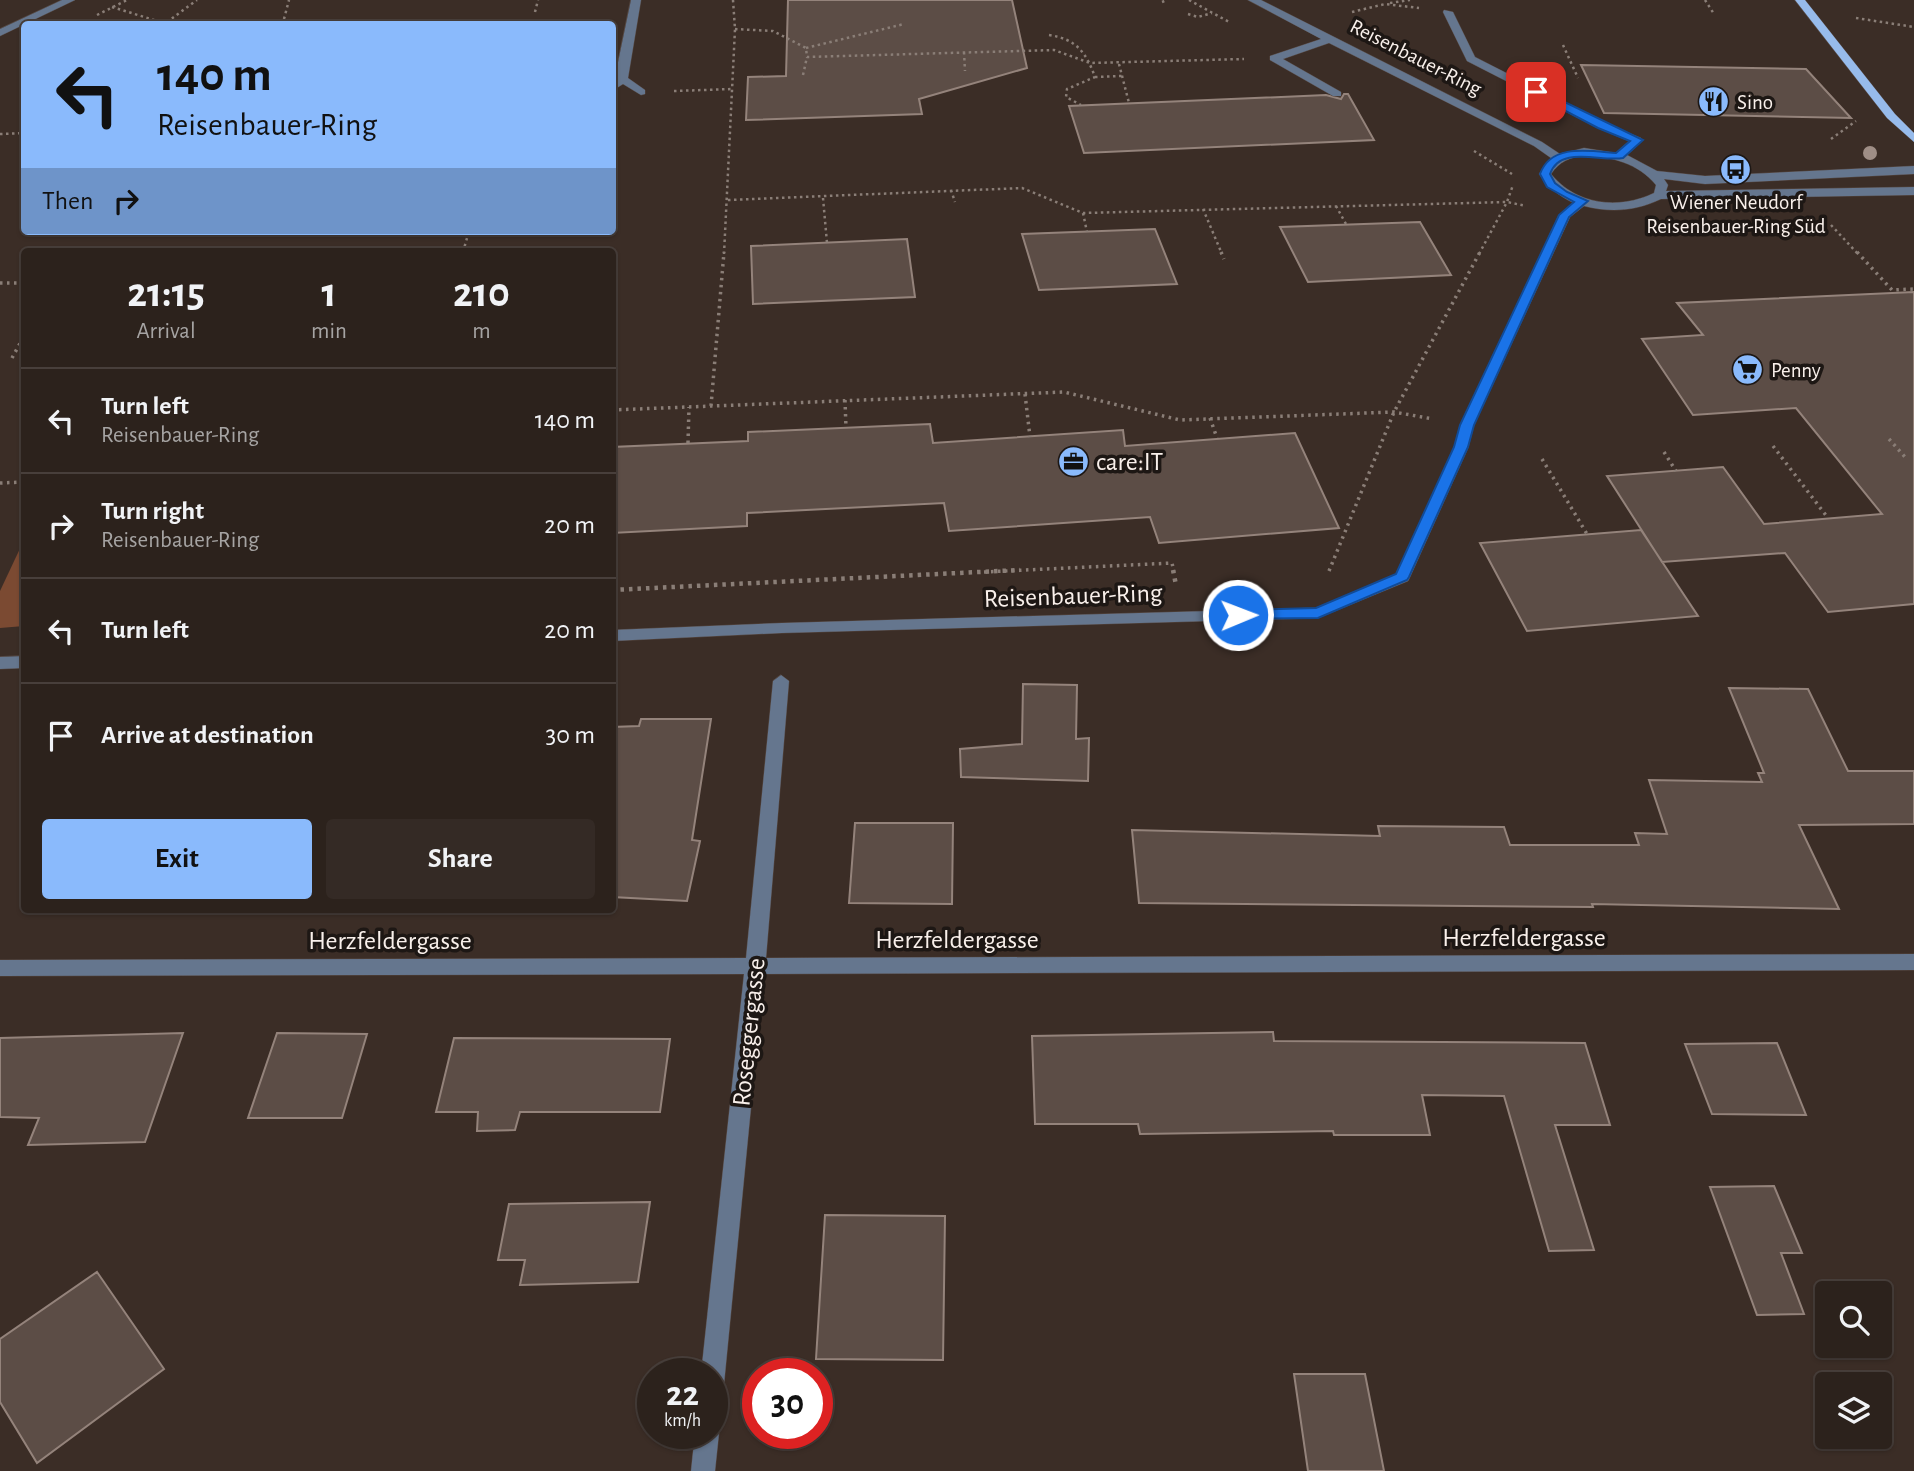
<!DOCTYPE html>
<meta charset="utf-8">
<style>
:root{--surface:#2c221c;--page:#342a25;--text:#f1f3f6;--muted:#a6a4a3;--line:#483f3b;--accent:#8abafc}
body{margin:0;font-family:"Alegreya Sans",sans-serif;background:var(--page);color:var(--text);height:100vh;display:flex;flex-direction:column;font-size:26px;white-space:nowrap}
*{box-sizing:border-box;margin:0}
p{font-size:23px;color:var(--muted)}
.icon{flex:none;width:38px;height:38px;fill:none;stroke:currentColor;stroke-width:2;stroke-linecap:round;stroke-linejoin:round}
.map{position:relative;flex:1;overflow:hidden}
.side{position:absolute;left:21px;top:248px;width:595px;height:665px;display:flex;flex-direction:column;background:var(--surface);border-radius:7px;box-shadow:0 2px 5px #0004,0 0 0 2px var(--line)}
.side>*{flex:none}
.hud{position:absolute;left:21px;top:21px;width:595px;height:214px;border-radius:7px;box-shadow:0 2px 5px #0004,0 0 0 2px var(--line);background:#8abafc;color:#111;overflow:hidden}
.fabs{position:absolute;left:1815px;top:1281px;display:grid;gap:14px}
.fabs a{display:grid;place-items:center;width:77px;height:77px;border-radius:7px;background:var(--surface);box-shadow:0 2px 5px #0004,0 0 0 2px var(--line);font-size:35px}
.speed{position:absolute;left:637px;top:1358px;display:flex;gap:14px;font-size:35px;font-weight:700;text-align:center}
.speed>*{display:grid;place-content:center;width:91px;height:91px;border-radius:50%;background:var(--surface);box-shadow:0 2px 5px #0004,0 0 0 2px var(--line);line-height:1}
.speed small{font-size:18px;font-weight:400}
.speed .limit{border:10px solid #d22;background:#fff;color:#111}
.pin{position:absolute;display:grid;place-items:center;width:60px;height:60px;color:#fff;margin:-30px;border-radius:14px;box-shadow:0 4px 10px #0006}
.me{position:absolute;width:77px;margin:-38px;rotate:89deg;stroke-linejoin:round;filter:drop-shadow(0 0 5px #0008)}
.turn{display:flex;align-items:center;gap:24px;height:147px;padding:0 21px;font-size:32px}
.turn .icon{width:91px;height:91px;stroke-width:2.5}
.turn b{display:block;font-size:49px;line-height:60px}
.then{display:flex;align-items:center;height:66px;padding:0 21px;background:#0003;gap:14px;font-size:26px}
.eta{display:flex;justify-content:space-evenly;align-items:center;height:119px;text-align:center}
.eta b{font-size:42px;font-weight:700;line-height:49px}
.action{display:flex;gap:14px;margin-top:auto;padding:14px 21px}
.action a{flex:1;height:80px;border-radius:7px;background:var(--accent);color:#111;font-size:28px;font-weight:700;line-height:80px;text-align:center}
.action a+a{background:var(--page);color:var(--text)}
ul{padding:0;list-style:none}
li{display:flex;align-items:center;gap:21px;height:105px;padding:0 21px;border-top:2px solid var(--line)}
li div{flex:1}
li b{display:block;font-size:26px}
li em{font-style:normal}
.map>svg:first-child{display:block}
</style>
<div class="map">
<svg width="1914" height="1471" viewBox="0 0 1914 1471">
<rect width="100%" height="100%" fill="#3b2d26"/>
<path fill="#7b4a32" d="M24 540V626L0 628V591Z"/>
<path fill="#5c4d46" stroke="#94837b" stroke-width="2" d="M788 0H1012L1027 68 919 99 922 114 746 120 748 77 786 76Z
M1581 65 1806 69 1851 118 1604 113Z
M1344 94H1348L1374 140 1084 153 1069 106 1326 95 1341 99Z
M1420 222 1451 275 1308 282 1280 227Z
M1155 229 1177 284 1039 290 1022 234Z
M907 239 915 297 753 304 751 246Z
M1914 292V604L1828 612 1785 553 1662 562 1607 476 1723 467 1764 524 1882 514 1796 408 1693 415 1642 339 1703 335 1677 303Z
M930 424 933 443 1123 430 1125 446 1295 433 1339 528 1159 543 1150 517 949 531 944 503 747 513V526L612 533V447L748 441V432Z
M1641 530 1698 616 1527 631 1480 543Z
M1023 684 1077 685 1076 739 1089 738 1088 781 961 777 960 749 1022 744Z
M1729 688 1808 689 1848 771H1914V824L1799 825 1839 909 1592 904 1593 907 1139 903 1132 830 1380 836 1378 826 1504 827 1510 845H1639L1635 833 1667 834 1649 780 1762 782 1758 773H1764Z
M641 719H711L692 840 700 841 687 901 612 897V727L639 726Z
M855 823H953L952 904 849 903Z
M1273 1032 1274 1041 1585 1043 1610 1125H1555L1594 1250 1549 1251 1504 1096 1422 1095 1430 1135H1334L1333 1131 1140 1134 1138 1124H1035L1032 1036Z
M183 1033 145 1142 28 1145 39 1118 0 1117V1038Z
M277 1033 367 1034 342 1118H248Z
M454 1038 670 1039 660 1112H520L515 1130 477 1131 478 1112H436Z
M1777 1043 1806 1115 1712 1114 1685 1044Z
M1774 1186 1802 1253H1781L1804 1314 1757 1315 1710 1187Z
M650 1202 638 1282 520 1285 525 1260H498L509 1204Z
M825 1215 945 1216 943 1360 816 1359Z
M97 1272 164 1369 37 1463 0 1402V1339Z
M1294 1374H1365L1384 1471H1308Z"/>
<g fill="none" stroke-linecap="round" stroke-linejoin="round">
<defs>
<path id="minor" d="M62 0H75L0 36V29Z
M631 0H641L628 78 645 90V94L641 95 623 84 612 91Z
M1248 0H1261L1542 142 1560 154 1584 148 1616 153 1629 141 1598 128 1467 61 1443 12 1444 10 1453 12 1475 57 1606 124 1641 138V142L1627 155 1657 171 1705 176 1914 166V174L1705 184 1664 179 1668 185 1666 191 1914 187V195L1661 199C1636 211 1611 213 1584 206L1570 217 1474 425 1468 448 1410 577 1408 581 1318 618 782 633 612 641V630L782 623 1316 608 1396 574 1454 448 1460 425 1559 215 1574 203C1558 196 1549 187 1539 174L1551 158 1534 146 1329 43 1283 59 1341 92V96H1333L1270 60V56L1321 39ZM1584 155C1612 157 1638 163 1656 185L1654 193C1619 210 1576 205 1551 174 1560 161 1569 158 1584 155Z
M24 656V668L0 669V657Z
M781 675 789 681 766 958 1914 954V970L764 974 724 1384 721 1392 712 1396V1374H701L744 974 0 976V960L746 958 773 681Z
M712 1423 719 1433 715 1471H691L695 1433H712Z"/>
<path id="major" d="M1795 0H1805L1895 114 1914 133V142L1887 118Z"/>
</defs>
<use href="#minor" stroke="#564842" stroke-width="1"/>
<use href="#major" stroke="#564842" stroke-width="1"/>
<path stroke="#8a7e77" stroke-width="2.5" stroke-dasharray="2.5 3.5" stroke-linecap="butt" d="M1189 0 1231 23
M1705 0 1714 14
M1162 2 1167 0
M1390 3 1410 0
M112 7 167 24
M535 12 538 0
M1352 12 1385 4 1419 8
M1188 14 1198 17 1212 13
M97 15 127 0
M1856 18 1914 27
M284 19 289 0
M167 22 197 0
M735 29 773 31 806 48 807 57 1054 50 1090 63 1244 59
M1049 35C1076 39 1086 52 1095 77L1067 89 1066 97 1081 105
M1563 45 1578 78
M806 48 904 24
M964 52 965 71
M1119 64 1129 103
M803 75 807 57
M1095 77 1122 76
M674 91 733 89
M0 134 24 133
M1831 139 1856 121
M1474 151 1512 174
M951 190 955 202
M823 198 827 243
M728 200 1022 188 1083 213 1507 202 1526 206
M1336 206 1346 224
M1203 209 1222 254
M1083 213 1087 232
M1831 225 1858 254
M463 252 469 231
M724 254 735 29 733 0
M1479 254 1507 202 1513 185"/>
<path stroke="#8a7e77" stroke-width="3.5" stroke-dasharray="2.5 4.5" stroke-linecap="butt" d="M1221 252 1224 259
M1857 252 1892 290 1914 289
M0 283H24
M12 358 24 336
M1025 394 1030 437
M845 400 846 428
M711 406 724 252
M612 410 1064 392 1180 420 1394 412 1433 419
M1210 418 1217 438
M1889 439 1905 457
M688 443 689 407
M1773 446 1828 518
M1664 452 1676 471
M1542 459 1587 534
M0 483 24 482
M1329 571 1394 412 1480 252
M984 572 1172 563 1174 572"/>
<path stroke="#8a7e77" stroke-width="4.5" stroke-dasharray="3.5 5" stroke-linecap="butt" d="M1173 570 1176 585
M612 590 1020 570"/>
<use href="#minor" fill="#65768e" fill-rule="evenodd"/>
<use href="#major" fill="#97bbeb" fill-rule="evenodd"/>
</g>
<circle fill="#9f8e86" cx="1870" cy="153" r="7"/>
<path fill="#1a73e8" stroke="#114b97" stroke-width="2" d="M1533 90H1540L1643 140 1623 158C1600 162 1560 145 1550 174L1555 183 1567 192 1588 201 1569 217 1474 425 1468 447 1409 577 1407 580 1318 618 1233 619 1230 615 1238 610 1316 608 1396 574 1454 447 1460 425 1559 215 1574 202 1547 187 1540 174C1551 143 1590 151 1616 153L1630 141 1598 128 1533 94Z"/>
<defs>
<symbol id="restaurant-disc" viewBox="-11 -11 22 22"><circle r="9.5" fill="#8abafc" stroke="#1d1714"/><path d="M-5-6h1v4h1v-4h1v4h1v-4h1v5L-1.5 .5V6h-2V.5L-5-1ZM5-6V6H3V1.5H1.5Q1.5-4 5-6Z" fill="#111"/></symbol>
<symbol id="bus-disc" viewBox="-11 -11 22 22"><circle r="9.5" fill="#8abafc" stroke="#1d1714"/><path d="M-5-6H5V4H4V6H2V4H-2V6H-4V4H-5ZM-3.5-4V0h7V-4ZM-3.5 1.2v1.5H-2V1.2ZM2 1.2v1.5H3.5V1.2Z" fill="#111"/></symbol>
<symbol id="supermarket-disc" viewBox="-11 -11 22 22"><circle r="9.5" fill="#8abafc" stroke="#1d1714"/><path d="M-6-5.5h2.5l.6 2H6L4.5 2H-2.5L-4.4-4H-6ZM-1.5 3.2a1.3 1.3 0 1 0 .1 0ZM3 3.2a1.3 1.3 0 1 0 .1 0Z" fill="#111"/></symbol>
<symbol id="office-disc" viewBox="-11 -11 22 22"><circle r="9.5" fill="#8abafc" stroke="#1d1714"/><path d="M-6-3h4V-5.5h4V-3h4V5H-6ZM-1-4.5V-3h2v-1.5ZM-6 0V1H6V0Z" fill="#111"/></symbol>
</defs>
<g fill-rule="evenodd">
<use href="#restaurant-disc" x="1696" y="84" width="35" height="35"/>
<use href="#bus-disc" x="1718" y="152" width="35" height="35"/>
<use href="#supermarket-disc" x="1730" y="352" width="35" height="35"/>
<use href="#office-disc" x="1056" y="444" width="35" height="35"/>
</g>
<g text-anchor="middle" stroke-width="7" stroke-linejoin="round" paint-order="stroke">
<g font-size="21" fill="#f9f0eb" stroke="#1d1714">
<text transform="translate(1416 57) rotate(27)" y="7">Reisenbauer-Ring</text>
</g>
<g font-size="21" fill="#f9f0eb" stroke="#1d1714" text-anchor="start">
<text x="1737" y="109">Sino</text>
<text x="1736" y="209" text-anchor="middle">Wiener Neudorf<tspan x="1736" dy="24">Reisenbauer-Ring Süd</tspan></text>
<text x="1771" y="377">Penny</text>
</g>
<g font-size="26" fill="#f9f0eb" stroke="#1d1714" text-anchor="start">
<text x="1096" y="470">care:IT</text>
</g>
<g font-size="26" fill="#f9f0eb" stroke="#1d1714">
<text transform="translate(1073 595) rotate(-2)" y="9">Reisenbauer-Ring</text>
<text x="1524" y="946">Herzfeldergasse</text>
<text x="957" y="948">Herzfeldergasse</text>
<text x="390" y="949">Herzfeldergasse</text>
<text transform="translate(748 1032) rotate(-84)" y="9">Roseggergasse</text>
</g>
</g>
</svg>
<div class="fabs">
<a><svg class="icon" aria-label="search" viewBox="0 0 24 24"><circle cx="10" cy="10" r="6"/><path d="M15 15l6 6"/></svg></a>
<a><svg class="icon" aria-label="layers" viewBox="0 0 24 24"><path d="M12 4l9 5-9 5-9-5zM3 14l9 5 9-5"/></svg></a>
</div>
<div class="speed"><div>22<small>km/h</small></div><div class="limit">30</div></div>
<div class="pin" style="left:1536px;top:92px;background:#d93025"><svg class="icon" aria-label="arrive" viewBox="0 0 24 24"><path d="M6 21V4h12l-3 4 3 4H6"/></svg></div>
<svg class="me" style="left:1238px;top:615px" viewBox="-20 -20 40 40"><circle r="17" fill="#1a73e8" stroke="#fff" stroke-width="3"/><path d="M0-11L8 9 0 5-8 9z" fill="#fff"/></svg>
<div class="hud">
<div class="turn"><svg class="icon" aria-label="left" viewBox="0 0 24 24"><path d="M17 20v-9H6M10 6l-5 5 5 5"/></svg><div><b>140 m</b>Reisenbauer-Ring</div></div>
<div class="then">Then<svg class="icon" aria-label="right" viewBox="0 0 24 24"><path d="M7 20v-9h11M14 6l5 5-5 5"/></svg></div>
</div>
<section class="side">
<div class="eta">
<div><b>21:15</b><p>Arrival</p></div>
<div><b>1</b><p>min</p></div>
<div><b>210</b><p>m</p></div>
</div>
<ul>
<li><svg class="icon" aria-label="left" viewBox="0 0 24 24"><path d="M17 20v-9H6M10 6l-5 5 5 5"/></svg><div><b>Turn left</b><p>Reisenbauer-Ring</p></div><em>140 m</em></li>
<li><svg class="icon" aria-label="right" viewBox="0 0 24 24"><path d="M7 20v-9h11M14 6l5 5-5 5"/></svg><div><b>Turn right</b><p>Reisenbauer-Ring</p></div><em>20 m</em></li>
<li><svg class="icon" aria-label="left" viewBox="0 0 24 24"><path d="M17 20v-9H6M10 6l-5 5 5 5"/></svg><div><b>Turn left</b></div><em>20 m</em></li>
<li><svg class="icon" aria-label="arrive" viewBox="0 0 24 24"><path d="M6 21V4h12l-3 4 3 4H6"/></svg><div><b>Arrive at destination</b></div><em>30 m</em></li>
</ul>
<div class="action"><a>Exit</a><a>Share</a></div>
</section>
</div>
